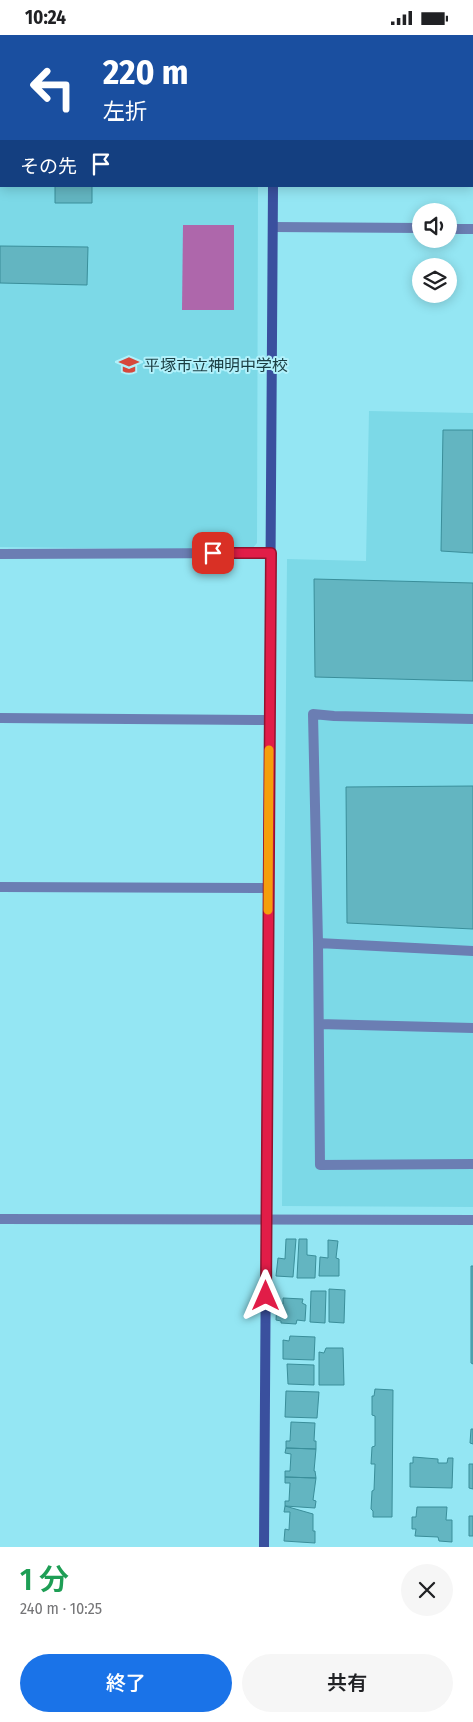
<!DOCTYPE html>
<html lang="ja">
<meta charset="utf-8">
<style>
:root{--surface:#fff;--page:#f6f6f6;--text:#202124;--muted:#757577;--accent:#1a73e8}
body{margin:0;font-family:"Fira Sans Condensed","Noto Sans JP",sans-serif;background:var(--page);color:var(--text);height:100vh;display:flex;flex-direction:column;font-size:19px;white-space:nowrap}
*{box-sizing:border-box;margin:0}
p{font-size:16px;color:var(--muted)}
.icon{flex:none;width:28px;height:28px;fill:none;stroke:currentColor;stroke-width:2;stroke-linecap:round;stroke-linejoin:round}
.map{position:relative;height:1512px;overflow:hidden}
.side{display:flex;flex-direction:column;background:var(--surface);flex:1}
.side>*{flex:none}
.hud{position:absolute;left:0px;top:0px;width:474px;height:152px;box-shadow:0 2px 12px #0003;background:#1a4fa0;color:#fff;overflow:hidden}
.buttons{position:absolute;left:412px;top:168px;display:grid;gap:10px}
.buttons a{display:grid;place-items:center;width:45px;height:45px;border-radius:50%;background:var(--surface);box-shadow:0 2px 12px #0003;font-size:25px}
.pin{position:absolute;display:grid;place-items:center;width:42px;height:42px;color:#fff;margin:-21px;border-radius:10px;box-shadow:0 2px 8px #0006}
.me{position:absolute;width:55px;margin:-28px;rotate:0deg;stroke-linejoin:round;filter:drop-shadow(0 0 4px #0008)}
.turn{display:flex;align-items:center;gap:18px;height:105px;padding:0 20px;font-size:22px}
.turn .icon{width:65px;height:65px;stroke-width:2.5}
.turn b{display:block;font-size:35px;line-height:42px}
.then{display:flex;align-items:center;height:48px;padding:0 20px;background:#0003;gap:10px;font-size:19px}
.round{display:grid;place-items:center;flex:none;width:52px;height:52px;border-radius:26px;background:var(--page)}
.summary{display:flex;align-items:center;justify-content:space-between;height:85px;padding:0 20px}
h1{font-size:30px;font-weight:600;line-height:38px;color:#1e9e55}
.primary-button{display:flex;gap:10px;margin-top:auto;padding:10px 20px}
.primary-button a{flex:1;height:58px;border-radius:30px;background:var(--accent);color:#fff;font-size:20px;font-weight:600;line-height:58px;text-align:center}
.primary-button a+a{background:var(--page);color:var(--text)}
.status{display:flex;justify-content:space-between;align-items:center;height:35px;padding:0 25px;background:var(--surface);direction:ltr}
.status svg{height:14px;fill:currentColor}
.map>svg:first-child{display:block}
</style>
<div class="status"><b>10:24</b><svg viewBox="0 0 49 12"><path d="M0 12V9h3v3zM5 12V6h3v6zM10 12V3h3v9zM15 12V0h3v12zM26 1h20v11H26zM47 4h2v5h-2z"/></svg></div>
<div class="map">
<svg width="473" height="1512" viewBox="0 0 473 1512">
<rect width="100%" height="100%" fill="#94e6f3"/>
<path fill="#7cd9e7" d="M0 38 1 151H258L257 508 251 515 0 512Z
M369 376 473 378V1172L282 1171 287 524 366 526Z"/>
<path fill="#ae67ab" d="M183 190H234V275H182Z"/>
<path fill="#63b5c1" stroke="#3a8e9a" d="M0 92H1L0 149Z
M55 151H92V168H55Z
M0 211 88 212 87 250 0 248Z
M443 395H473V518L441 516Z
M314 544 473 548V646L315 642Z
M473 751V894L347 888 346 752Z
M286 1204H296L293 1242 276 1241 278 1223 285 1224Z
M299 1204H307V1220L316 1221 315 1243H297Z
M328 1205 338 1206 336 1223 339 1224V1241H319L320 1222 328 1223Z
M471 1231H473V1329L471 1328Z
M329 1254 345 1255 344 1288 329 1287Z
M311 1256H326L325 1288 310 1287Z
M283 1263 303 1264 302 1268 306 1270 305 1286 297 1285 296 1289 281 1288V1286L276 1285 277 1268 283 1269Z
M290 1301 315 1302 314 1325 283 1324V1305L289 1306Z
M326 1313H343L344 1350H319V1317L324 1318Z
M287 1329 314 1330V1350L288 1349Z
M375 1354 393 1355 392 1482H373V1476L371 1474 372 1456 374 1455 375 1429H371L372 1412 375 1411V1381L372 1380V1361H374Z
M286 1356 319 1357 317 1383 285 1382Z
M291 1387 315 1388 314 1406H316V1414L286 1413V1406H290Z
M471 1394H473V1409L470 1408Z
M286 1413 316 1414 314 1436H315L316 1443 285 1442V1436H290L291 1419 285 1418Z
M413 1422 438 1424V1428H447L448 1423H453L452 1453 410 1452V1428H413Z
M469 1429H473V1454L469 1453Z
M285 1442 316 1443 313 1465 316 1466 315 1473 285 1471V1466H289L290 1448H285Z
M285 1471 313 1479V1496H315V1508L284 1506 285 1494 289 1495 290 1477H284Z
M417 1472H447L446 1485H452V1507L439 1506 438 1502 415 1501 416 1494H412V1482H416Z
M469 1481H473V1501H469Z"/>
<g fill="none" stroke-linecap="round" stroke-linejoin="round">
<path stroke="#6b7eb3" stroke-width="10" d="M318 908 313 679 334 681 473 684
M473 916 318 908 320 1130 473 1129
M319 989 473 993"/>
<path stroke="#6b7eb3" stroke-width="10" d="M0 27H1
M273 192 421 193
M449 194H473
M0 519 271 518
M0 683 270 685
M0 852 268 853
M0 1184 473 1185"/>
<path stroke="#3a509e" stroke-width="10" d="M274 1V0
M264 1512 273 151"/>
</g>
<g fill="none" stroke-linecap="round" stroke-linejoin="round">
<defs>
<path id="route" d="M213 518H271L266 1261"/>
</defs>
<use href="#route" stroke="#92132f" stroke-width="12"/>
<use href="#route" stroke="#e11d48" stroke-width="9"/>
<path stroke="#f59e0b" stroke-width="9" d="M268 875 269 715"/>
</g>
<defs>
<symbol id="school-bare" viewBox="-9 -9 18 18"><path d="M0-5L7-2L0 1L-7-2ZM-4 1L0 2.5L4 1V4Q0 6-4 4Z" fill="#d6483c" stroke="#b1f1fb" stroke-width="2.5" paint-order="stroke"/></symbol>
</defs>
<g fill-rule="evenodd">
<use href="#school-bare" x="115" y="316" width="28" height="28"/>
</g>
<g text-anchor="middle" stroke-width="4" stroke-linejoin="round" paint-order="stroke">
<g font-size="16" fill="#1a3c41" stroke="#b1f1fb" text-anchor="start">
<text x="144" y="336">平塚市立神明中学校</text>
</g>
</g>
</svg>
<div class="buttons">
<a><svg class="icon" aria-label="sound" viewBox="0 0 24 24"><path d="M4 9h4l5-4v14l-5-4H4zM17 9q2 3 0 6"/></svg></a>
<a><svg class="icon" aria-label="layers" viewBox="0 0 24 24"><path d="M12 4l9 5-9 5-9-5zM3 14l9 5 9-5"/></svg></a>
</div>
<div class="pin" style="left:213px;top:518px;background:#d93025"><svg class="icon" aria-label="arrive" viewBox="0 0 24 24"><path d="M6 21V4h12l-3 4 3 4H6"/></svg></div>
<svg class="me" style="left:266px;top:1261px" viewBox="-20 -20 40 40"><path d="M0-17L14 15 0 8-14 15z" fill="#e11d48" stroke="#fff" stroke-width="4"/></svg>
<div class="hud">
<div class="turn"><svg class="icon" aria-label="left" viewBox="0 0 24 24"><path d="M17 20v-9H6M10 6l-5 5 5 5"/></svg><div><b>220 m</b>左折</div></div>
<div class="then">その先<svg class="icon" aria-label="arrive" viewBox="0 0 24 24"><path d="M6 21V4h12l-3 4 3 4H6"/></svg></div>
</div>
</div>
<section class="side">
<div class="summary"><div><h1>1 分</h1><p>240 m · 10:25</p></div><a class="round"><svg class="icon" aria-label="close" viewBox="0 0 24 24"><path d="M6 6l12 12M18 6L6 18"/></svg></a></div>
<div class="primary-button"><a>終了</a><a>共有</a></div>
</section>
